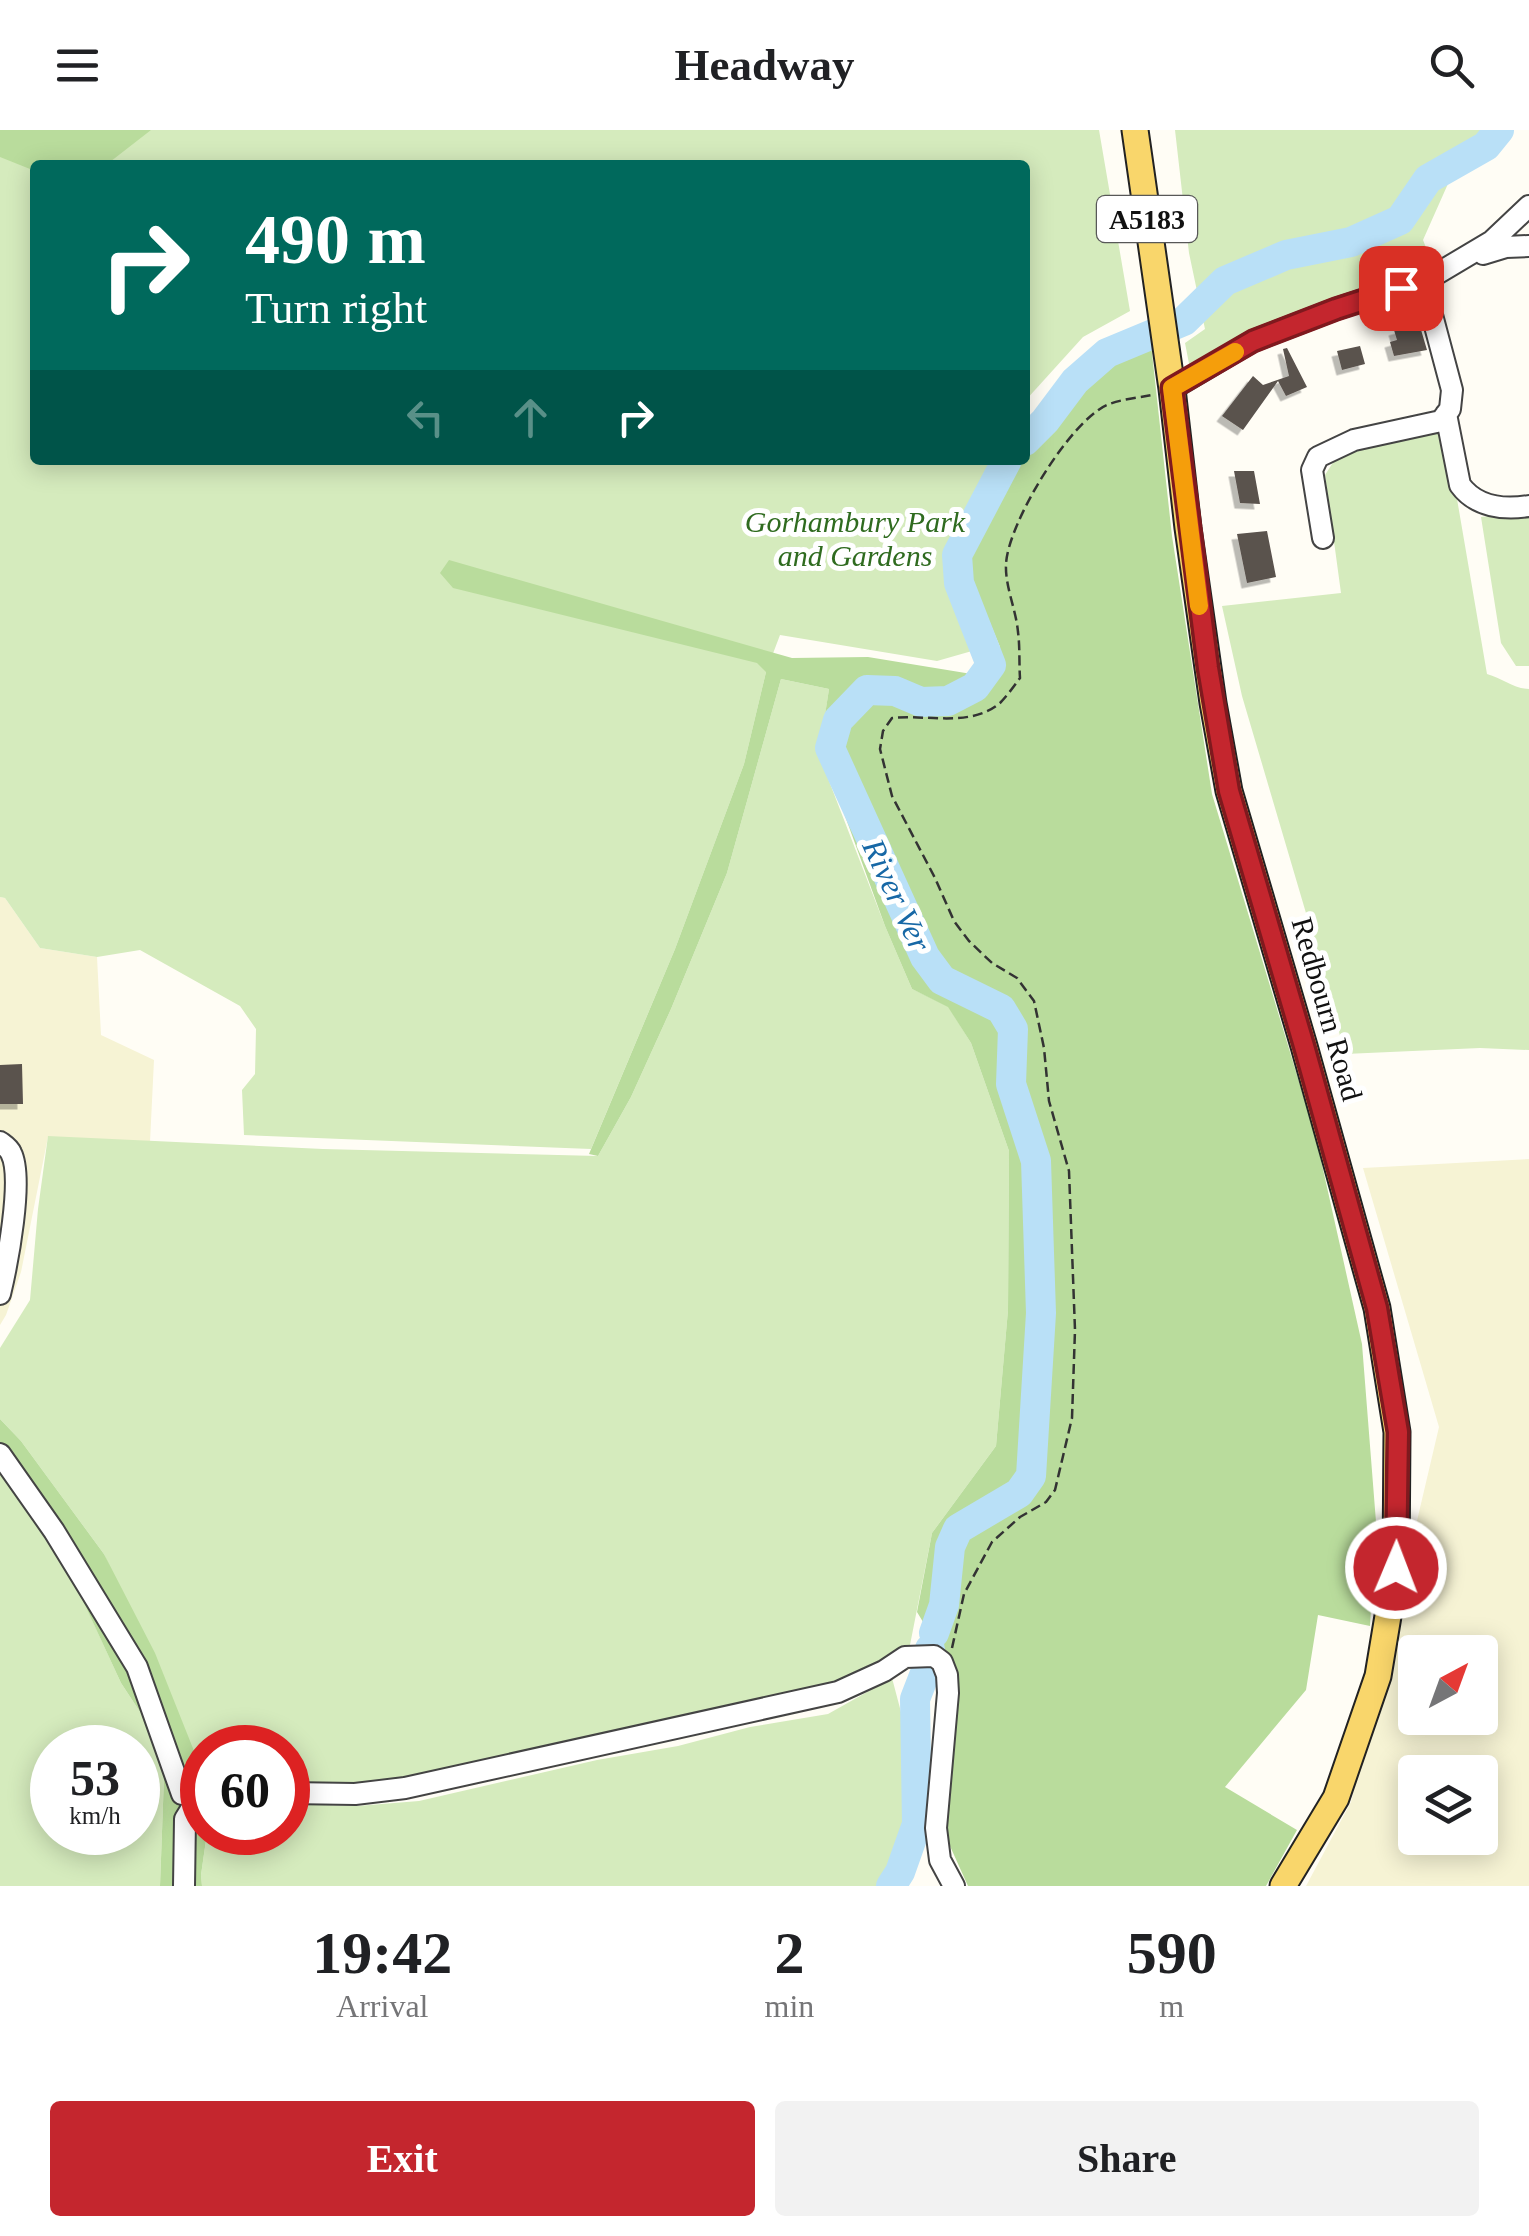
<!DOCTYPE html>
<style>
:root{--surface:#fff;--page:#f2f2f2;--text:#202124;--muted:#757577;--accent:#c4262e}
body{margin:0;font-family:"Times New Roman",serif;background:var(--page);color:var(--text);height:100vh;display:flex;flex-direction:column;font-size:38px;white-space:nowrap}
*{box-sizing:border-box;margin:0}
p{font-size:32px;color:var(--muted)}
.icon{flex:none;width:55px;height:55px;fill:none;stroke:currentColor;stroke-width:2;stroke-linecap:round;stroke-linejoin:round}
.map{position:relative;height:1756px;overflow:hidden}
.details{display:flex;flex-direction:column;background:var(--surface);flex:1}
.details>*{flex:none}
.banner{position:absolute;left:30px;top:30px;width:1000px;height:305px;border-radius:10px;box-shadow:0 5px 25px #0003;background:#00695c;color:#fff;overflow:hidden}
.needle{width:65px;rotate:41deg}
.buttons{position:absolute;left:1398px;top:1505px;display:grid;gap:20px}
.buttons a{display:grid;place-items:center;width:100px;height:100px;border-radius:10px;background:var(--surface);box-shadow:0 5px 25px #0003;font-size:50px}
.speed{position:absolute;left:30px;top:1595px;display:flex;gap:20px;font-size:50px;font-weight:700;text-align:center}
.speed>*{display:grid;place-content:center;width:130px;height:130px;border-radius:50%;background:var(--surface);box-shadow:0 5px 25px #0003;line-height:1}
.speed small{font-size:25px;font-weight:400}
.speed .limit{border:15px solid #d22;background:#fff;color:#111}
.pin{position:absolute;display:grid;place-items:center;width:85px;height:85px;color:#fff;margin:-42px;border-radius:20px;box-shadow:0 5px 15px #0006}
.me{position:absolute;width:110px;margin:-55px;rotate:1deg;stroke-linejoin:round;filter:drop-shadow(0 0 8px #0008)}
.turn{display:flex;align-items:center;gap:35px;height:210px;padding:0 50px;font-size:45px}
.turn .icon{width:130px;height:130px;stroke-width:2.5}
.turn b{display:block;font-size:70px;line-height:85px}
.lanes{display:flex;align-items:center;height:95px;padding:0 50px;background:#0003;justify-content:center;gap:50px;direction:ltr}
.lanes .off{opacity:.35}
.eta{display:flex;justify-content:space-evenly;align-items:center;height:170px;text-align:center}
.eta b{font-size:60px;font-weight:800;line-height:70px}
.button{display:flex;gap:20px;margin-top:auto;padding:20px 50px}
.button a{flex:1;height:115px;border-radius:10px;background:var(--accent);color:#fff;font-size:40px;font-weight:800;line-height:115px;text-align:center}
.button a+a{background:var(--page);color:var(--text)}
header{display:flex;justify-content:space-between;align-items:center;height:130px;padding:0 50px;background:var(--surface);font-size:45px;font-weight:800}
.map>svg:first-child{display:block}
</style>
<header><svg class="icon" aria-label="menu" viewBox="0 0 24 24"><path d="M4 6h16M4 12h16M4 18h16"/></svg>Headway<svg class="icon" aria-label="search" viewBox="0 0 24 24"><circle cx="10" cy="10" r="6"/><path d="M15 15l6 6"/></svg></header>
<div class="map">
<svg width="1529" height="1756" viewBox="0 0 1529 1756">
<defs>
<filter id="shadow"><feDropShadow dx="-5.5" dy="5.5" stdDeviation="0" flood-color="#0004"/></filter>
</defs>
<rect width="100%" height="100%" fill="#fffdf5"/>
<path fill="#f6f3d4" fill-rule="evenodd" d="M0 767 5 768 40 818 97 827 101 905 154 930 150 1012 48 1007 21 1142 6 1185 0 1195Z
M1529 1029V1756H1306L1351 1672 1439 1297 1363 1038ZM1415 1522H1480V1588H1415ZM1415 1642H1480V1708H1415Z"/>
<path fill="#d5ebbd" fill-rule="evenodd" d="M0 0H1099L1130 181 1083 207 1025 271V35H35V330H993L950 418 952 463 972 521 937 531 780 505 766 542 744 634 675 819 591 1019 244 1005 242 960 255 944 256 899 240 876 140 820 97 827 40 818 5 768 0 767Z
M1175 0H1482L1451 47 1423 110 1434 138 1191 244 1185 213 1205 199 1189 123Z
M1444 293 1487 544C1502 548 1514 559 1529 559V920L1480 918 1345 924 1316 817 1242 566 1222 476 1341 463 1325 345 1332 334 1343 323Z
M1529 382V536H1516L1501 513 1481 387Z
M781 549 829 559 819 625 885 796 912 859 948 876 971 913 1009 1021 1008 1180 996 1316 932 1403 910 1515 861 1543 765 1573 411 1654 288 1657V1618H202V1641L104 1424 21 1311 0 1289V1218L30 1170 38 1079 48 1006 323 1019 598 1026 631 967 671 879 727 743Z
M0 1344 52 1403 121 1553 144 1588 164 1647 160 1756H0ZM52 1618H138V1702H52Z
M892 1548 906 1601 909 1691 899 1720 878 1756H202L201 1745 207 1703 288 1702V1674L357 1676 419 1671 597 1630 678 1616 750 1597 828 1584Z"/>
<path fill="#b9dc9c" d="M0 0H151L106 35H35V41L0 27Z
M1151 214 1172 406 1212 664 1316 1008 1362 1214 1376 1392 1370 1496 1318 1485 1306 1560 1225 1657 1297 1700 1266 1756H968L945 1705 955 1611 951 1538 917 1482 932 1403 996 1316 1008 1180 1009 1021 971 913 948 877 912 859 885 796 820 617 829 559 781 549 727 743 671 879 631 967 598 1026 589 1024 675 819 744 634 766 542 757 533 453 458 440 443 449 430 792 528 868 527 996 548 1000 517 965 433 1014 330H1025V317L1108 231Z
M0 1289 21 1311 104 1424 155 1523 202 1641V1702L207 1703 201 1745 202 1756H160L164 1647 144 1588 121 1553 52 1404 0 1344Z"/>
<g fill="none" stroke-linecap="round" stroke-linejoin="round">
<path stroke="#b9e0f7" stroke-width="30" d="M1025 311 1045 291 1075 251 1107 223 1184 191 1225 151 1286 125 1351 112 1400 90 1428 49 1486 16 1499 0
M934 1503 944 1475 950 1417 958 1399 1019 1363 1031 1346 1041 1183 1036 1031 1011 954 1013 899 1001 879 942 850 925 827 830 618 838 590 867 560 895 561 921 572 948 571 975 557 991 535 959 453 957 425 1007 330
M891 1756 900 1742 917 1694 915 1569 927 1538 930 1519"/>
</g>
<path fill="#5a524d" filter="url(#shadow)" d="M1419 193 1427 220 1394 226 1390 212 1397 210 1394 200Z
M1360 216 1365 234 1342 240 1337 221Z
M1287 218 1307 257 1286 266 1278 251 1243 300 1222 286 1253 246 1263 255 1289 246 1283 219Z
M1234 341H1254L1260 374 1240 373Z
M1267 401 1276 447 1247 453 1237 404Z
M22 934 23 974H0V935Z"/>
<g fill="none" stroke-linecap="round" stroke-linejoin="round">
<defs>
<path id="minor" d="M1483 124 1506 117 1529 116
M1172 259 1253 211 1336 179 1430 148 1492 111 1529 76
M1446 284 1460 355C1476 377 1504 380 1529 376
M1323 408 1312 340 1318 327 1354 310 1441 291 1450 279 1452 260 1423 151
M0 1012C4 1015 9 1018 11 1023 24 1048 7 1135 0 1164
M0 1324 54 1401 137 1537 182 1664 202 1668
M288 1663 355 1664 405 1658 838 1562 884 1541 905 1527 934 1526 942 1532 947 1545 948 1563 936 1698 940 1730 954 1756
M184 1756 185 1689 198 1668"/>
<path id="major" d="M1135 0 1172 259 1188 398 1213 573 1229 661 1304 916 1377 1178 1397 1302 1396 1438 1378 1546 1336 1668 1283 1756"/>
</defs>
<use href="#minor" stroke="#444" stroke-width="24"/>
<use href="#major" stroke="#222" stroke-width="29"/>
<path stroke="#333" stroke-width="2.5" stroke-dasharray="10 5" stroke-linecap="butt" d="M952 1518 964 1464 992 1412 1020 1387 1046 1372 1055 1360 1072 1288 1075 1200 1069 1041 1049 971 1044 918 1034 871 1017 848 992 833 969 811 954 791 935 748 892 666 880 619 883 601 892 588C927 584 970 598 1000 573 1007 566 1014 556 1020 548 1019 533 1020 517 1018 502 1016 479 1005 457 1006 434 1008 393 1070 291 1107 275 1121 269 1138 268 1152 265"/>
<use href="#minor" stroke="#fff" stroke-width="20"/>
<use href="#major" stroke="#f9d66b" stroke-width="25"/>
</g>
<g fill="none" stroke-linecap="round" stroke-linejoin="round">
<defs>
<path id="route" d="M1396 1438 1398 1302 1377 1178 1304 916 1229 661 1208 538 1172 258 1253 211 1336 179 1401 158"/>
</defs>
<use href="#route" stroke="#7f191e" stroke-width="25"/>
<use href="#route" stroke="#c4262e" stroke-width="18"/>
<path stroke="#f59e0b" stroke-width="18" d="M1199 476 1172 258 1235 222"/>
</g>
<g text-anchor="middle" stroke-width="10" stroke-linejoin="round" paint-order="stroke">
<rect fill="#fff" stroke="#585858" stroke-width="2.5" x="1097" y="66" width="100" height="46" rx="8"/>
<g font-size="28" font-weight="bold" fill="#111">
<text x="1147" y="99">A5183</text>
</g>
<g font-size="30" font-style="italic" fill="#2f6b1f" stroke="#fff">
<text x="855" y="402">Gorhambury Park<tspan x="855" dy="34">and Gardens</tspan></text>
</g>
<g font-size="30" fill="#111" stroke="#fff">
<text transform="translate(1327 879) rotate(74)" y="10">Redbourn Road</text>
</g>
<g font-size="32" font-style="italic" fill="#1768a6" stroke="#fff">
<text transform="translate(897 765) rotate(65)" y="11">River Ver</text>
</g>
</g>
</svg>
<div class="buttons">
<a><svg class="needle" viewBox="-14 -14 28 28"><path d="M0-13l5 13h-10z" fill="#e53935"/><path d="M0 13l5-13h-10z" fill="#757577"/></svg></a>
<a><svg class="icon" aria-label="layers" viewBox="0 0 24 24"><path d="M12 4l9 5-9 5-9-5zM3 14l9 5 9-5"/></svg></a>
</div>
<div class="speed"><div>53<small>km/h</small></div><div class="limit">60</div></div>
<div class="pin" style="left:1401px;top:158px;background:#d93025"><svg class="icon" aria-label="arrive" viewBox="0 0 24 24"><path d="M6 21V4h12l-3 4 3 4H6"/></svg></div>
<svg class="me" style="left:1396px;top:1438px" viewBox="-20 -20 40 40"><circle r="17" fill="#c4262e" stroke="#fff" stroke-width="3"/><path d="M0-11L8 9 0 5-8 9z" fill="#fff"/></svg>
<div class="banner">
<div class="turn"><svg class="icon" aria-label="right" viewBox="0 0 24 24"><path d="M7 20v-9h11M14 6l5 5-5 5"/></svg><div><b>490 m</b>Turn right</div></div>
<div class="lanes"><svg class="icon off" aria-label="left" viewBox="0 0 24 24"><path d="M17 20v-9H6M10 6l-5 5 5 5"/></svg><svg class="icon off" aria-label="ahead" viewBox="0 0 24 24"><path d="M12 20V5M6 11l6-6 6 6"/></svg><svg class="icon" aria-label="right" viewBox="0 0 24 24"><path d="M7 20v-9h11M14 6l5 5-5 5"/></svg></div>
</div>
</div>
<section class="details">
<div class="eta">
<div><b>19:42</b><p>Arrival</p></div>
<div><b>2</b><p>min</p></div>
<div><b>590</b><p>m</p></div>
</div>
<div class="button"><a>Exit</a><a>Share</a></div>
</section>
